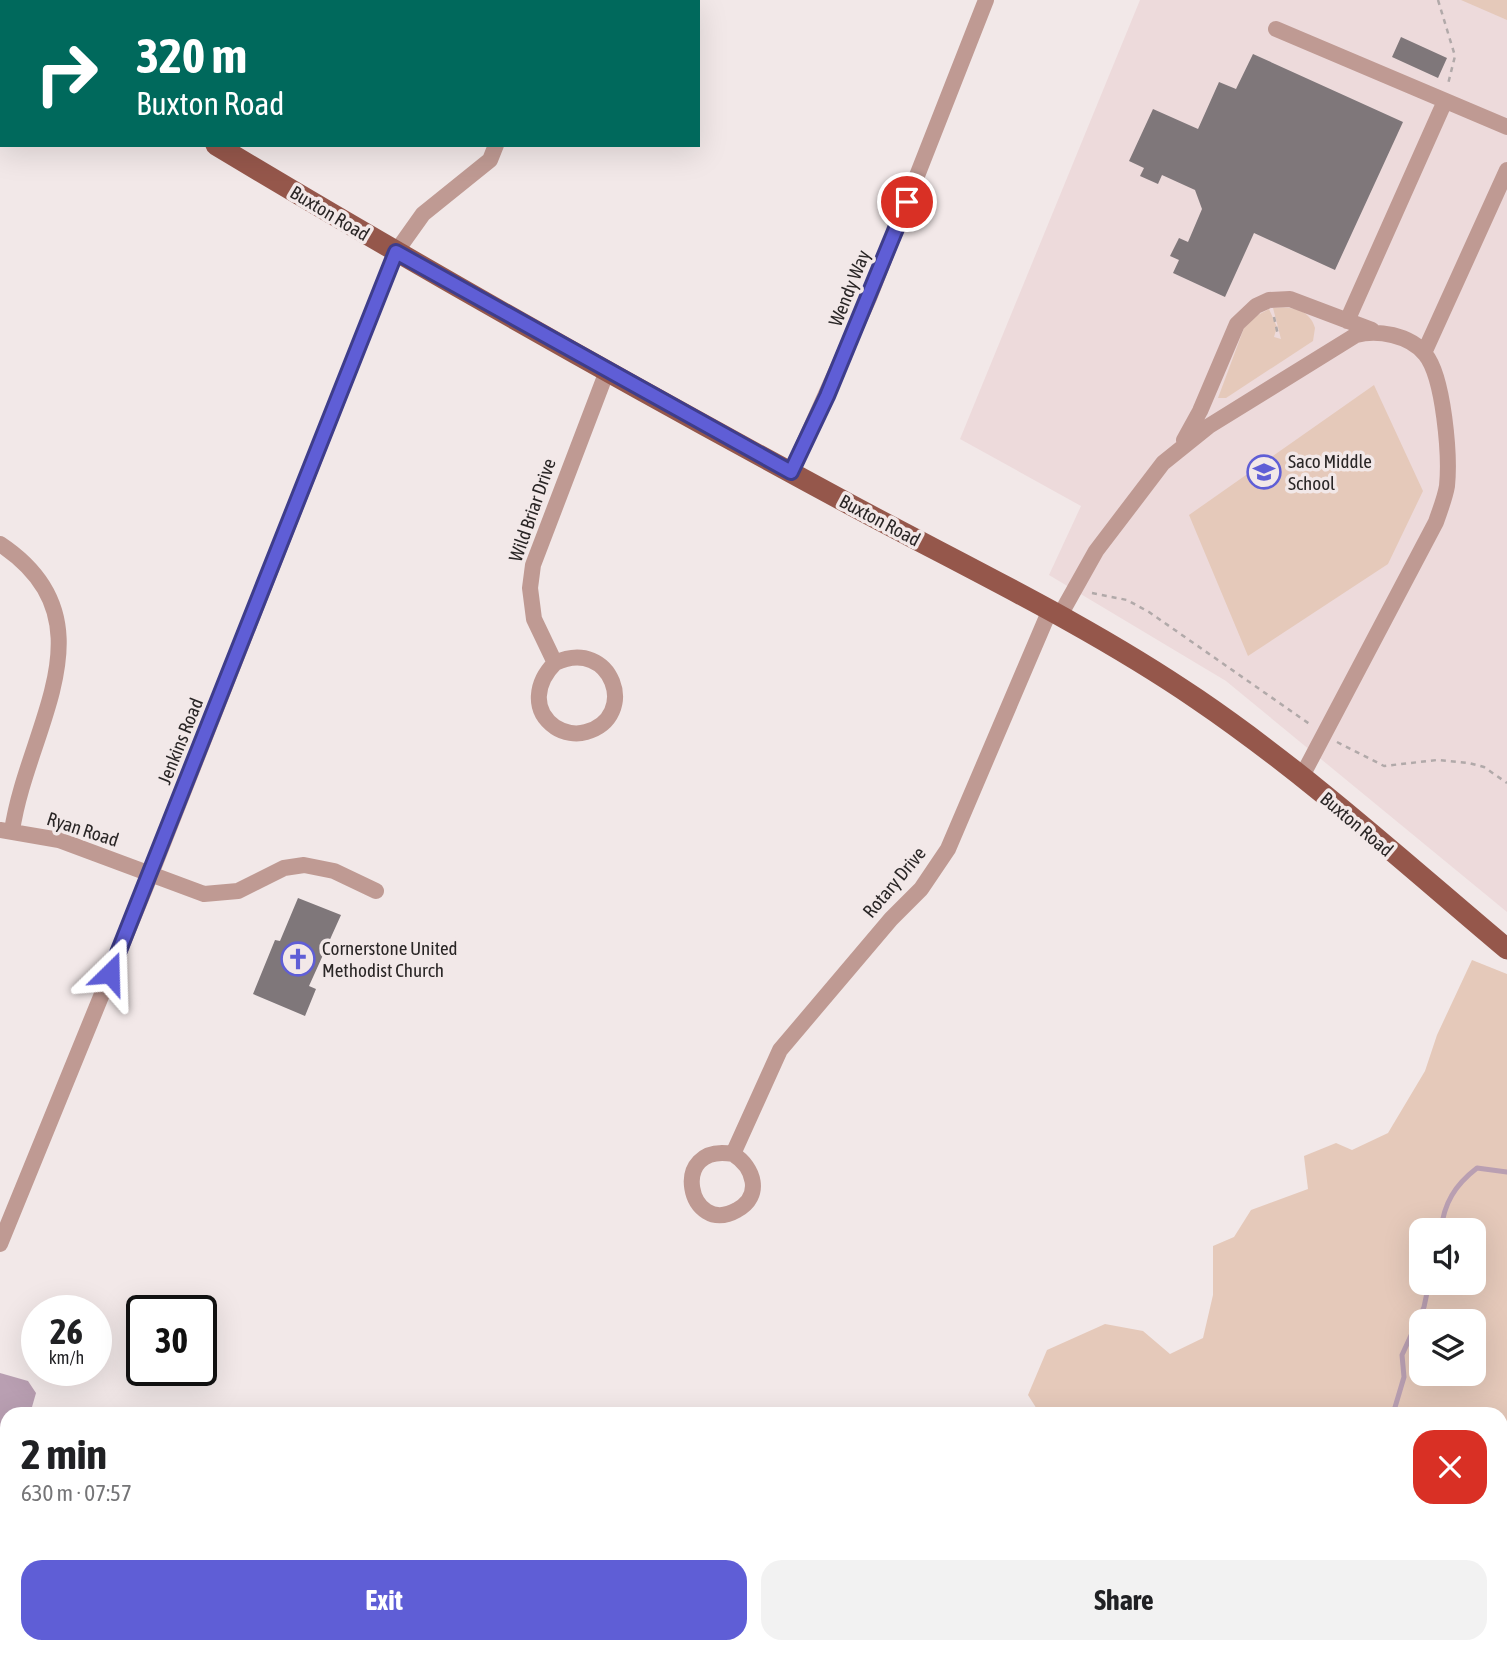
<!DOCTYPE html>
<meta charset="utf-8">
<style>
:root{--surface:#fff;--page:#f2f2f2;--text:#202124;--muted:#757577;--accent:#5f5ed6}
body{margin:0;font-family:"Asap Condensed",sans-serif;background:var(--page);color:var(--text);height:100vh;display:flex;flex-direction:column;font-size:26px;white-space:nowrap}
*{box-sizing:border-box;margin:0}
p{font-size:23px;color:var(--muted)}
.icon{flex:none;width:38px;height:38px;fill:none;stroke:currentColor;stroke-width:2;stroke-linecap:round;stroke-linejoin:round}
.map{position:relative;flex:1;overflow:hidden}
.drawer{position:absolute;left:0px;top:1407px;width:1508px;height:247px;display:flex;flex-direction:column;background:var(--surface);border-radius:21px 21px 0 0;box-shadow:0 7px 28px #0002}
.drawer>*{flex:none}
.guide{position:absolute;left:0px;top:0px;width:700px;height:147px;box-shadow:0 7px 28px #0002;background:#00695c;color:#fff;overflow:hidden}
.tools{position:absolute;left:1409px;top:1218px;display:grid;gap:14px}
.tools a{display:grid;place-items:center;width:77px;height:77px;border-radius:14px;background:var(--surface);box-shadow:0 7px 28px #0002;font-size:35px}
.speed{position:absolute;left:21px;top:1295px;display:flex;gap:14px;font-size:35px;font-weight:700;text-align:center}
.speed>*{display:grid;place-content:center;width:91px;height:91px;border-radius:50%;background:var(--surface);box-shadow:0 7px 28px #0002;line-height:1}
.speed small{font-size:18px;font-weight:400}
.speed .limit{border:4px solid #111;border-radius:10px;background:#fff;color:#111}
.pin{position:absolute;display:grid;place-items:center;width:60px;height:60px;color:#fff;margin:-30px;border:4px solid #fff;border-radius:50%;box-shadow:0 2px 7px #0007}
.me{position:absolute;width:77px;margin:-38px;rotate:22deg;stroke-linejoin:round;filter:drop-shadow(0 0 5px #0008)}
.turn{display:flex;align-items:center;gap:24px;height:147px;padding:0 21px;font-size:32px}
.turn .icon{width:91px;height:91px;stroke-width:2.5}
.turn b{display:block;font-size:49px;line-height:60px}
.round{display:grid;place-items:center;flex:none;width:74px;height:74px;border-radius:21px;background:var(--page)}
.summary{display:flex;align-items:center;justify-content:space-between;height:119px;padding:0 21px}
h1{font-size:42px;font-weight:700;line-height:52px}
.cta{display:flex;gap:14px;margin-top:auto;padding:14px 21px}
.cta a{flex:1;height:80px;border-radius:21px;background:var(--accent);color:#fff;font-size:28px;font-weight:700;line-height:80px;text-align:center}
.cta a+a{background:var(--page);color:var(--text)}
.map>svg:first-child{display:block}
</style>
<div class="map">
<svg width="1507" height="1653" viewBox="0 0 1507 1653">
<rect width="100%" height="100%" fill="#f2e8e8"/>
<path fill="#eddadb" d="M1140 0H1507V912L1226 681 1049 575 1081 506 960 439Z"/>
<path fill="#e5c9ba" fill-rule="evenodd" d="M1461 0H1507V20Z
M1273 308C1290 306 1310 309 1315 328L1313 341 1226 398H1218L1244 328 1256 316 1269 309 1277 327 1274 337 1281 339Z
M1374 385 1423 491 1388 564 1248 656 1189 515Z
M1472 960 1507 974V1653H855L858 1647H1502V1414H1040L1028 1395 1047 1350 1105 1324 1143 1331 1170 1354 1203 1338 1213 1295V1246L1234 1237 1251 1210 1308 1189 1304 1156 1336 1143 1352 1150 1388 1133 1425 1071 1437 1035ZM1474 1230V1283H1421V1230ZM1474 1321V1374H1421V1321Z"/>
<path fill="#b99fb2" d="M0 1373 28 1381 36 1393 30 1414H7V1438L0 1434Z"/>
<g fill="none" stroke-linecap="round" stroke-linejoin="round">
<path stroke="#b99fb2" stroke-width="5" d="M1441 1230C1444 1203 1455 1185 1477 1168L1507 1172
M1393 1414 1404 1377 1402 1355 1424 1307 1429 1283
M1043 1653 1060 1647"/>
</g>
<path fill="#7f777a" d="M1401 37 1447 58 1438 78 1392 57Z
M1253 54 1403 122 1335 270 1254 233 1225 297 1173 273 1179 260 1170 256 1179 238 1188 242 1202 209 1195 190 1162 175 1158 184 1140 176 1144 168 1129 161 1153 109 1198 129 1219 82 1236 89Z
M298 898 341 915 309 986 316 989 305 1016 253 994 275 940 280 941Z"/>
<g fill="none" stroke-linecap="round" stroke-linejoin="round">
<path stroke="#b1a9a9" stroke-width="2.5" stroke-dasharray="5 5" stroke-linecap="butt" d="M1438 0 1455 56 1448 84
M1274 317 1278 335
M1092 593 1127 600 1149 612 1311 725
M1337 742 1384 766 1437 760 1469 763 1484 767 1507 783"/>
<path stroke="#bf9a93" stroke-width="16" d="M197 2 198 0
M551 2 552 0
M1276 29 1507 127
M1347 321 1445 101
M1424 353 1507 170
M1184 440 1200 411 1237 324 1256 306 1269 300 1290 299 1372 330
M791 472 869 298 986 0
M0 544C116 621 27 727 12 831
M1059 617 1096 551 1163 463 1209 426 1356 335C1377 329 1410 335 1425 354 1444 377 1450 456 1447 486 1445 498 1440 510 1436 522L1301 778
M555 663C612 636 640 717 586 732 576 735 564 733 555 727 531 710 536 682 555 663L534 619 530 588 533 565 607 371
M0 830 59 840 204 894 238 891 284 868 304 865 334 871 376 891
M733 1154C754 1167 763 1196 737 1210 688 1238 668 1142 733 1154L780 1050 891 919 921 889 948 849 1049 612
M0 1244 151 874 396 252 423 214 490 160 496 145"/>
<path stroke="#95574b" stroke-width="21" d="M0 6 2 7
M216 145C424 270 636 389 849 504 966 567 1087 624 1197 699 1306 773 1406 864 1507 949"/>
</g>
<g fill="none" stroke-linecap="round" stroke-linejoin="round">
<defs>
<path id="route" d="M110 973 396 252 791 472 827 396 907 202"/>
</defs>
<use href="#route" stroke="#3e3d8b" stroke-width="18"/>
<use href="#route" stroke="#5f5ed6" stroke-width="12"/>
</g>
<defs>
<symbol id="school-ring" viewBox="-11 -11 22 22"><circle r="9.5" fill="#f2e8e8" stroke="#5f5ed6" stroke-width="1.5"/><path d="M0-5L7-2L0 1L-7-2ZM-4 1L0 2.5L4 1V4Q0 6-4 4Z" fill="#5f5ed6"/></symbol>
<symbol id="church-ring" viewBox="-11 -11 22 22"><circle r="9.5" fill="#f2e8e8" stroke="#5f5ed6" stroke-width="1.5"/><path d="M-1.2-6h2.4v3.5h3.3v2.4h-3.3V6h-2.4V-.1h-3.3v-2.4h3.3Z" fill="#5f5ed6"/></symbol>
</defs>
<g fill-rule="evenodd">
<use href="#school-ring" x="1245" y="453" width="38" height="38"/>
<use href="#church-ring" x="279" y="940" width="38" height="38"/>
</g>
<g text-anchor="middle" stroke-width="7" stroke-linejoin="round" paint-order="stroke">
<g font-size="19" fill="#2a2626" stroke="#f2e8e8">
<text transform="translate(330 213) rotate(31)" y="7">Buxton Road</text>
<text transform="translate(849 288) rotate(-68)" y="7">Wendy Way</text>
<text transform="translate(532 510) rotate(-71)" y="7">Wild Briar Drive</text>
<text transform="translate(880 520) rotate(28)" y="7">Buxton Road</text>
<text transform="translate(180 741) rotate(-68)" y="7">Jenkins Road</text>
<text transform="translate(1357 824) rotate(40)" y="7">Buxton Road</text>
<text transform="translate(83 829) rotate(18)" y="7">Ryan Road</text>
<text transform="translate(894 882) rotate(-50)" y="7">Rotary Drive</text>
</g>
<g font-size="19" fill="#2a2626" stroke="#f2e8e8" text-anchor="start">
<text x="1288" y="468">Saco Middle<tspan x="1288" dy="22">School</tspan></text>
<text x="322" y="955">Cornerstone United<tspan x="322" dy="22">Methodist Church</tspan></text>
</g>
</g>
</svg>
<div class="tools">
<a><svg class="icon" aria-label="sound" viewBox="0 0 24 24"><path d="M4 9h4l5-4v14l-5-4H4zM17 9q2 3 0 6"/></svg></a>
<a><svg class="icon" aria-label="layers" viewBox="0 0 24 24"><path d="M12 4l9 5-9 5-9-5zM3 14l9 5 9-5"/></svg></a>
</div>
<div class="speed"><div>26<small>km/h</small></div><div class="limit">30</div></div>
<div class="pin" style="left:907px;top:202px;background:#d93025"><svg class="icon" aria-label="arrive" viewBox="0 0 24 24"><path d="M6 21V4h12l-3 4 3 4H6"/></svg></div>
<svg class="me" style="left:110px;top:973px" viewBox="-20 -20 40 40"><path d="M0-17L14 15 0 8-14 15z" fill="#5f5ed6" stroke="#fff" stroke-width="4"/></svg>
<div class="guide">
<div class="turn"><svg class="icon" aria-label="right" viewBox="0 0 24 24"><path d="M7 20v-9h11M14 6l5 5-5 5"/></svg><div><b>320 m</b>Buxton Road</div></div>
</div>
<section class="drawer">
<div class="summary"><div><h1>2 min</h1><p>630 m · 07:57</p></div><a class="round" style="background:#d93025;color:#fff"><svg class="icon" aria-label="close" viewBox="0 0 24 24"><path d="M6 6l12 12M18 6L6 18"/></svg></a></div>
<div class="cta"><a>Exit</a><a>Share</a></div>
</section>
</div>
